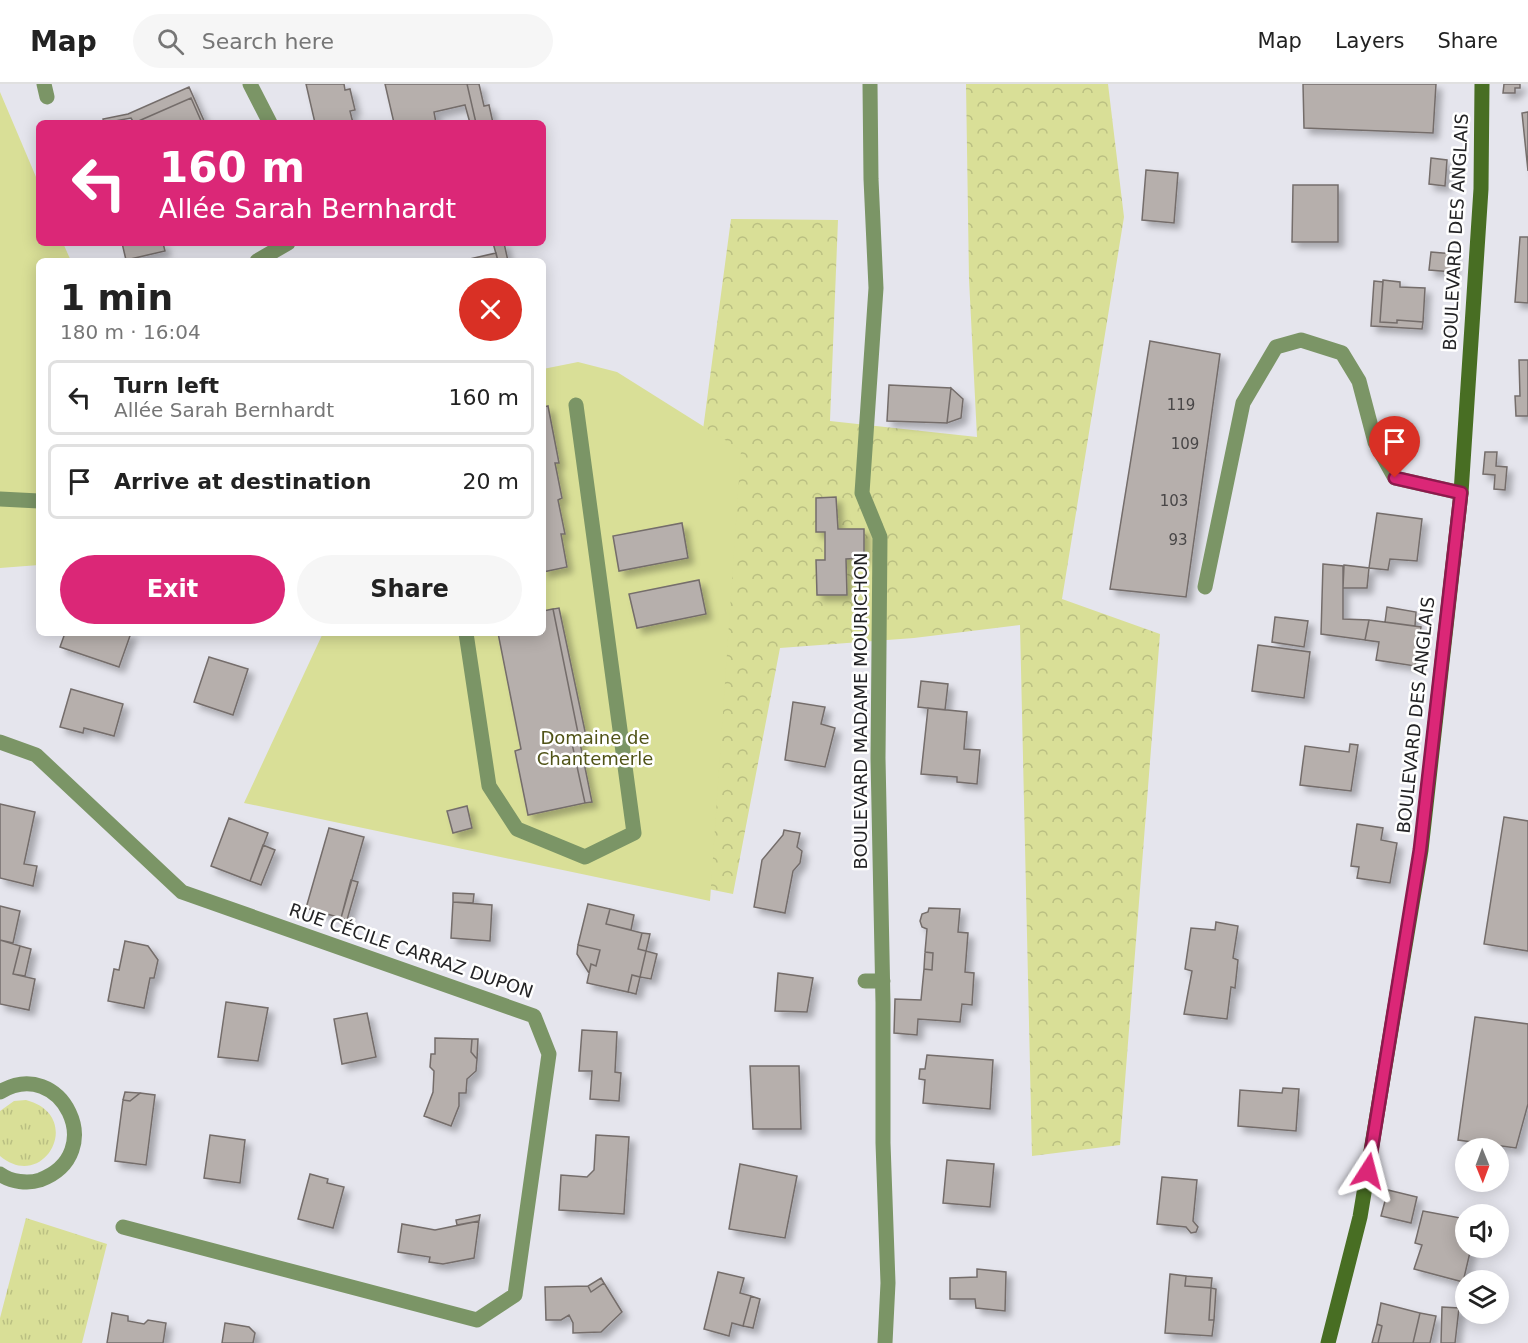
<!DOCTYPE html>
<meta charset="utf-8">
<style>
:root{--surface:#fff;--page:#f6f6f6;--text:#222;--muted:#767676;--line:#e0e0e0;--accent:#db2777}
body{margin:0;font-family:"DejaVu Sans",sans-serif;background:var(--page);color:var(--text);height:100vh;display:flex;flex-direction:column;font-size:22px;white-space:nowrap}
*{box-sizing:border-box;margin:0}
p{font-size:20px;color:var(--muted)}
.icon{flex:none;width:33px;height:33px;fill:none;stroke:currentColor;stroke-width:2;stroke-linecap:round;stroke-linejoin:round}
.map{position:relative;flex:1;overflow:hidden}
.drawer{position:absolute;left:36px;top:174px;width:510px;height:378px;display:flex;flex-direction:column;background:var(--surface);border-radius:9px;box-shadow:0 3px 15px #0003}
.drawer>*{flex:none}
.hud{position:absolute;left:36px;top:36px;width:510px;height:126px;border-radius:9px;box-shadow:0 3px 15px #0003;background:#db2777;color:#fff;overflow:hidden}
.needle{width:39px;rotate:179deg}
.buttons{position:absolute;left:1455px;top:1054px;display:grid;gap:12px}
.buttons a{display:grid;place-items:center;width:54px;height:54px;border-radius:50%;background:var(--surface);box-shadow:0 3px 15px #0003;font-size:30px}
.pin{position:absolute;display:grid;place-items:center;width:51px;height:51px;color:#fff;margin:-62px -26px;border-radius:50% 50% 50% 0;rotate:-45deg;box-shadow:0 0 6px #0007}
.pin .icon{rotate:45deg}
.me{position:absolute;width:66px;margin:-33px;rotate:9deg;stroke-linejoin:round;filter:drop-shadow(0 0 4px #0008)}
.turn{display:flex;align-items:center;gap:21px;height:126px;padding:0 24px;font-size:27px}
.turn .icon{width:78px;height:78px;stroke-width:2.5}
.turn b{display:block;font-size:42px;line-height:51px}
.round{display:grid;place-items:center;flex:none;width:63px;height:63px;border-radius:32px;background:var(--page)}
.head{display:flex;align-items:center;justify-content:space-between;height:102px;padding:0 24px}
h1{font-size:36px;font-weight:700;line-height:45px}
.button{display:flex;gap:12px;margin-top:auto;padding:12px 24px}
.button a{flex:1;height:69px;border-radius:36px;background:var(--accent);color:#fff;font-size:24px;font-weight:700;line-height:69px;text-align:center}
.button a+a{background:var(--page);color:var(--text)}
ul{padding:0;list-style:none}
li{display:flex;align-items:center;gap:18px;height:75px;margin:0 12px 9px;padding:0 12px;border:3px solid var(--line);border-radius:9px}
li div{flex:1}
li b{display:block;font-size:22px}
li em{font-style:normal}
header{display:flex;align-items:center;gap:36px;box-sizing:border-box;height:84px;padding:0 30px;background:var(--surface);border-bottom:2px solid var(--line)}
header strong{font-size:28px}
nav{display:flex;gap:33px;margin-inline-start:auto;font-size:21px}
.search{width:420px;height:54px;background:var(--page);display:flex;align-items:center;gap:15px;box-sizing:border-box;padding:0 21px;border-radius:33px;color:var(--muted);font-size:22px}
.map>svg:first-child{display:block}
</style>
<header>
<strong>Map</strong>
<div class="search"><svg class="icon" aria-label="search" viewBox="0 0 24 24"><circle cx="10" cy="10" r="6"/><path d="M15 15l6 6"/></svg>Search here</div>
<nav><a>Map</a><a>Layers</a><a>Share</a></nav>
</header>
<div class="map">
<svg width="1528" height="1259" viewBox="0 0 1528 1259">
<defs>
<pattern id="grass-tufts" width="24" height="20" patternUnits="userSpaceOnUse" patternTransform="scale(1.5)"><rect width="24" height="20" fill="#d9df97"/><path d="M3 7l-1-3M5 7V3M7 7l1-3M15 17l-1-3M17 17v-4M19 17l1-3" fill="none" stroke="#babf82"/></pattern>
<pattern id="forest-crowns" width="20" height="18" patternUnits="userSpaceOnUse" patternTransform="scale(1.5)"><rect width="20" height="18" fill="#d9df97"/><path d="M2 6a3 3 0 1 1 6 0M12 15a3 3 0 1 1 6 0" fill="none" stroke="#babf82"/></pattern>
<filter id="shadow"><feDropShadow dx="5.5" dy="5.5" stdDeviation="3" flood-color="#0004"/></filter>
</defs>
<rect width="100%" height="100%" fill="#e5e5ed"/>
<path fill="url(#grass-tufts)" d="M26 1016C86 1032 44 1109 0 1072V1027L14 1017Z
M26 1134 107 1160 82 1259H0V1234Z"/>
<path fill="url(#forest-crowns)" d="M966 0H1108L1124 133 1062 515 1160 550 1120 1061 1032 1072 1020 541 914 554 780 564 733 810 265 715 676 549 731 135 838 136 830 337 977 353 969 195Z"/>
<path fill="#d9df97" d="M0 8 39 100V159H63L71 177H39V481L0 484Z
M578 278 617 288 741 366 710 817 244 719 323 549H543V285Z"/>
<path fill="#b6afac" stroke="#746d6b" stroke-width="1.5" filter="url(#shadow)" d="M306 0H344L345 6 350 5 355 26 350 27 353 39H315Z
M385 0H467L476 39H470L465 21 434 28 436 39H394Z
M467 0H479L484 22 489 21 493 39H476Z
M1303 0H1436L1433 49 1304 44Z
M1504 0H1520V4H1515V9H1503Z
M189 3 205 39H202L191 14 134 39 131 34 104 39 103 35 128 30Z
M191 14 202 39H134Z
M1528 28V87L1522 29Z
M1431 74 1447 76 1445 102 1429 100Z
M1146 86 1178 89 1174 139 1142 136Z
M1293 101H1338V158H1292Z
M1520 153H1528V219L1515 218Z
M122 159H163L165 167 126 176Z
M493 159H504L508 177H498Z
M1431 168 1454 170 1453 188 1429 186Z
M496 169 498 177H461Z
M1383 196 1400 198V203L1425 204 1423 238 1397 236V239L1380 238Z
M1374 197 1383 198 1380 238 1397 239V236L1423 238 1422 245 1371 242Z
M1150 257 1220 270 1186 513 1110 505Z
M1519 276H1528V332H1516L1515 312H1520Z
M889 301 951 304 947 339 887 337Z
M951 304 963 315 961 334 947 339Z
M548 322 559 379H555L562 414 558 416 565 450H561L567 483 543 488V323Z
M1485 368H1497L1496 382 1507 383 1505 406 1494 405 1495 391 1483 390Z
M836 413 838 445H864V474L846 475 847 511H817L816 476H825V448H816V414Z
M1377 429 1422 435 1417 477 1390 475 1388 486 1369 484Z
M682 439 688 474 619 487 613 452Z
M1323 480 1343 482V535L1369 536 1365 556 1321 550Z
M1344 481 1369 484 1367 504H1343Z
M699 496 706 530 637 544 629 510Z
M1387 523 1416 528 1415 542 1385 538Z
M559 524 586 652 579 654 553 525Z
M553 525 579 654 571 655 585 719 528 731 515 667 521 665 498 549H543V527Z
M1275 533 1308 537 1304 563 1272 558Z
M1369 536 1421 543 1415 582 1376 576 1379 558 1365 556Z
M65 549H131L119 583 60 563Z
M1258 561 1310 568 1304 614 1252 607Z
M209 573 248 585 233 631 194 618Z
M921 597 948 600 945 626 918 623Z
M71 605 123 620 114 652 84 644 83 649 60 643Z
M793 618 825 623 821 640 835 644 825 683 785 676Z
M928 624 967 628 964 665 980 666 977 700 957 698V693L921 690Z
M579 654 592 718 585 719 571 655Z
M1350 660 1358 661 1351 707 1300 701 1305 662 1349 668Z
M0 720 35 728 24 780 37 782 33 802 0 794Z
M467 722 472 744 453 749 447 727Z
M1504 733 1528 737V867L1484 860Z
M229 734 268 749 250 797 211 782Z
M1357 740 1383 744 1381 756 1397 759 1390 799 1357 794 1359 783 1351 782Z
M329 744 364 753 341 834 306 824Z
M784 746 800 749 797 763 802 767 800 779 793 787 785 829 754 823 762 776 783 751Z
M263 761 275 766 261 801 250 797Z
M351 796 358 798 347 836 341 834Z
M453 809 474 810 473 819 453 818Z
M453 818 492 821 490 857 451 854Z
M588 820 610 825 606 840 642 849 638 865 646 867 640 893 632 891 628 908 587 899 591 880 596 882 600 866 578 861Z
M0 822 20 827 13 859 0 856Z
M929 824 960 825 958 848 968 849 965 888 974 889 972 921 962 920 960 938 918 935 917 951 894 949 895 915 921 916 924 885 932 886 933 869 925 868 927 845 922 843 920 837 922 830 928 828Z
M610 825 634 831 631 846 606 840Z
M1216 838 1238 842 1233 874 1238 876 1235 904 1231 903 1227 935 1184 930 1192 887 1185 885 1191 844 1215 846Z
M642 849 650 850 646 867 638 865Z
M0 856 20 862 13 890 35 895 29 926 0 920Z
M125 857 148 862 158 876 154 894H150L144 924 108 917 114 885 119 886Z
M578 861 600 866 596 882 591 880 589 889 577 870Z
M20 862 31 865 25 892 13 890Z
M646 867 657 870 651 895 640 893Z
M925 868 933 869 932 886 924 885Z
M778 889 813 894 807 928 775 927Z
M632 891 640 893 636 910 628 908Z
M226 918 268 924 258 977 218 973Z
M367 929 376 973 342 980 334 935Z
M1475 933 1528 940V1020L1516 1064 1458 1056Z
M582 946 617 948 615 988 621 989 619 1017 590 1015 592 987H579Z
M435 954 472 955 471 968 477 975 476 987 467 995 466 1009H459V1022L451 1042 424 1032 433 1008 434 987 430 983 431 970H435Z
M472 955H478L477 975 471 968Z
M927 971 993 976 990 1025 923 1019 925 996 919 995 920 985H925Z
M750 982H799L801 1045H753Z
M1283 1004 1299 1005 1296 1047 1238 1042 1240 1006 1282 1009Z
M125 1008 140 1009 130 1017 123 1016Z
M140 1009 155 1011 146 1081 115 1077 123 1016 130 1017Z
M210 1051 245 1056 240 1099 204 1094Z
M596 1051 629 1053 624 1130 559 1126 561 1091 587 1093 594 1086Z
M947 1076 994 1080 990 1123 943 1119Z
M740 1080 797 1092 785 1154 729 1145Z
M310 1090 328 1095 327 1099 344 1103 333 1144 298 1135Z
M1162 1093 1197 1096 1193 1137 1198 1143 1196 1148 1191 1149 1186 1143 1157 1140Z
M1388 1106 1417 1113 1411 1139 1381 1132Z
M1423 1127 1466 1135 1464 1162 1466 1164H1471L1463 1198 1414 1185 1422 1161 1415 1159Z
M480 1131 479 1137 457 1141 456 1136Z
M479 1137 474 1174 443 1180 429 1178 430 1173 398 1168 402 1140 435 1146Z
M977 1185 1006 1188 1005 1227 976 1224 975 1215H950V1194L977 1193Z
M718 1188 744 1194 740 1209 751 1212 743 1242 732 1239 729 1252 704 1245Z
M1170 1190 1186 1192 1185 1202 1211 1204 1209 1236H1214L1212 1252 1165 1249Z
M1186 1192 1212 1194 1211 1204 1185 1202Z
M601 1194 604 1199 591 1208 588 1202Z
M604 1199 622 1228 601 1248 573 1249V1239L569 1231 561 1236H546L545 1203 588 1202 591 1208Z
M1211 1204 1216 1205 1214 1236H1209Z
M751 1212 760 1215 753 1244 743 1242Z
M1381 1219 1420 1229 1413 1259H1378L1382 1242 1377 1240Z
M1442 1223 1459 1224 1455 1259H1441Z
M112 1229 128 1232V1237L144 1240 148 1236 166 1239 163 1259H107Z
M1420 1229 1436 1232 1430 1259H1413Z
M225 1239 249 1243 255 1249 253 1259H222Z
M1377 1240 1382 1242 1378 1259H1372Z"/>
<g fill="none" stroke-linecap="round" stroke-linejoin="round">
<path stroke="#7b9566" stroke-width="15" d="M0 415 39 417
M1205 503 1243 319 1276 263 1301 256 1342 269 1359 297 1375 358 1395 394 1461 409
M466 549 489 702 517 745 585 773 634 749 576 321"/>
<path stroke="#7b9566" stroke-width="15" d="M44 0 47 13
M250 0 270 39
M870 0 871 95 876 204 862 409 880 453 878 674 883 919V1059L888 1199 885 1259
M257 177 288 159
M0 658 36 671 182 808 534 932 549 970 515 1211 477 1236 123 1143
M865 897H883
M0 1008C61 971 110 1070 40 1096 28 1100 11 1098 0 1090"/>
<path stroke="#486e23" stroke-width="15" d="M1328 1259 1360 1133 1421 766 1461 409 1481 105 1482 0"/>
</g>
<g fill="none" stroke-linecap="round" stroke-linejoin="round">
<defs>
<path id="route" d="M1368 1087 1420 766 1461 409 1395 394"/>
</defs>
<use href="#route" stroke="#8e194d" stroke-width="15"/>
<use href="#route" stroke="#db2777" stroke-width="10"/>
</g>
<g text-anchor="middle" stroke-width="5" stroke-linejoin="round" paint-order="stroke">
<g font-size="15" fill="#484647">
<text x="1181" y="326">119</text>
<text x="1185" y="365">109</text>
<text x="1174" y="422">103</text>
<text x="1178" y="461">93</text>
</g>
<g font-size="18" fill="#232325" stroke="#fff">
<text transform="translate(1456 148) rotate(-87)" y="6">BOULEVARD DES ANGLAIS</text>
<text transform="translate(861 627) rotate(-90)" y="6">BOULEVARD MADAME MOURICHON</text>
<text transform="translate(1416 631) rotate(-84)" y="6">BOULEVARD DES ANGLAIS</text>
<text transform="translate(411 867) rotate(19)" y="6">RUE CÉCILE CARRAZ DUPON</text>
</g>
<g font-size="18" fill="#505317" stroke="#fff">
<text x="595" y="660">Domaine de<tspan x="595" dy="21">Chantemerle</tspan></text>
</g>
</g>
</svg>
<div class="buttons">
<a><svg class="needle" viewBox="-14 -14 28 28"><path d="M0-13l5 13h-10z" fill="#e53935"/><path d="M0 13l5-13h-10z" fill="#767676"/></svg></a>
<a><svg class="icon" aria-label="sound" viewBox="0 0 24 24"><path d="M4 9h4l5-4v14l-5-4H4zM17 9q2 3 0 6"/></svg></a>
<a><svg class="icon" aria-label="layers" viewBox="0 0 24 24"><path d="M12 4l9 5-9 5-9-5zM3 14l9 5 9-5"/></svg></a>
</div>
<div class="pin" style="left:1395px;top:394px;background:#d93025"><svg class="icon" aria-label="arrive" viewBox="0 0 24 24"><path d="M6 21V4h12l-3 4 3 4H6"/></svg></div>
<svg class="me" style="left:1368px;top:1087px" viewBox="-20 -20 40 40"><path d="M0-17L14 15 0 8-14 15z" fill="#db2777" stroke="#fff" stroke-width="4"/></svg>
<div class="hud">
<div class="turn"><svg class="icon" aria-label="left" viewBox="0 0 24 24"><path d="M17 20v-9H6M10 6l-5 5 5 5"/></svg><div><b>160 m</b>Allée Sarah Bernhardt</div></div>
</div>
<section class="drawer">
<div class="head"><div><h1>1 min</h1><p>180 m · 16:04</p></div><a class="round" style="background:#d93025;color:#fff"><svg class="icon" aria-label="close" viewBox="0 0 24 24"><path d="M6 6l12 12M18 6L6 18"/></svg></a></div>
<ul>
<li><svg class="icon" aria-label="left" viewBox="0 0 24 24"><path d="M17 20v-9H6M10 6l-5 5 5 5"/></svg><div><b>Turn left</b><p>Allée Sarah Bernhardt</p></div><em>160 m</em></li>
<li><svg class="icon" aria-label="arrive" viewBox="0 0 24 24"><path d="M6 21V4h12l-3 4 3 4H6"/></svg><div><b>Arrive at destination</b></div><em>20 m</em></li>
</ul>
<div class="button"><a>Exit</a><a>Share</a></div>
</section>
</div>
